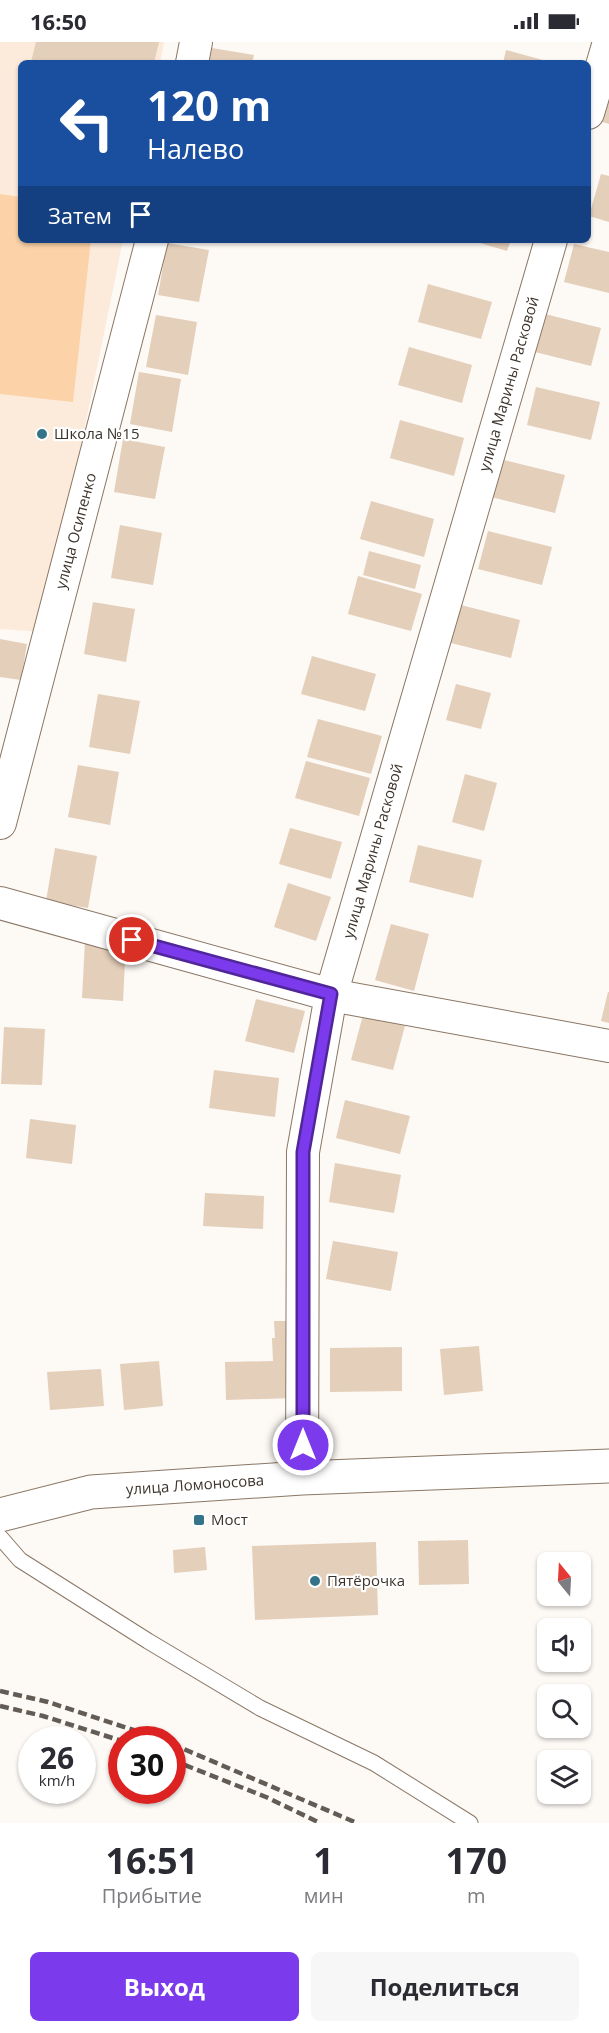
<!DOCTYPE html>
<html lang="ru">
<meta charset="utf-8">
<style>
:root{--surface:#fff;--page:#f7f7f7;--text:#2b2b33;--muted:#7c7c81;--accent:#7c3aed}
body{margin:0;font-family:"Open Sans",sans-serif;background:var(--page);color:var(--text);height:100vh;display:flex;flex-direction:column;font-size:22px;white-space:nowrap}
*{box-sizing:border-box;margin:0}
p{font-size:20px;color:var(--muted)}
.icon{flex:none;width:33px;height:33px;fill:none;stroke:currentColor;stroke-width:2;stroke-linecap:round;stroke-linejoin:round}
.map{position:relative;height:1781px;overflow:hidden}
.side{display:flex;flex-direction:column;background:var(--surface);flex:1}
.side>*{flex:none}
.top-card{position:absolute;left:18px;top:18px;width:573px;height:183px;border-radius:9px;box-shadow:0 2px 4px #0004;background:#1a4fa0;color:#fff;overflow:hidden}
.needle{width:39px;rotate:342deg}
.buttons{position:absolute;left:537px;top:1510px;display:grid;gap:12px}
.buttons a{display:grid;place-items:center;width:54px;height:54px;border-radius:9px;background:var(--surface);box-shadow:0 2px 4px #0004;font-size:30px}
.speed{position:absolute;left:18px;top:1684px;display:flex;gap:12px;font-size:30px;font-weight:700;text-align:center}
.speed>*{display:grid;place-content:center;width:78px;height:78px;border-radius:50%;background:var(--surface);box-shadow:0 2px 4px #0004;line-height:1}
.speed small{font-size:15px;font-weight:400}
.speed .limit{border:9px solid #d22;background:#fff;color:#111}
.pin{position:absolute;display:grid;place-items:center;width:51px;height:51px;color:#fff;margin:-26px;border:3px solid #fff;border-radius:50%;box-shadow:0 2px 6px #0007}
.me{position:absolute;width:66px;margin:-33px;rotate:0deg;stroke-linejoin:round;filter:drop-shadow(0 0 4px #0008)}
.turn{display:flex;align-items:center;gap:21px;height:126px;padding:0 30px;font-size:27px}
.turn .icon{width:78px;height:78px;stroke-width:2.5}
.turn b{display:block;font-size:42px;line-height:51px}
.then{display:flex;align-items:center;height:57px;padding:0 30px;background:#0003;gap:12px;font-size:22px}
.eta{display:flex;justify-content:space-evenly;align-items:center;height:102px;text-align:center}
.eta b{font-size:36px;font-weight:700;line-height:42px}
.cta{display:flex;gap:12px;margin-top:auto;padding:12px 30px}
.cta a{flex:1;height:69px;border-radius:9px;background:var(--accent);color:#fff;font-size:24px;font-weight:700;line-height:69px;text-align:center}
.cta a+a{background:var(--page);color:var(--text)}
.status{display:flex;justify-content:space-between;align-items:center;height:42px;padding:0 30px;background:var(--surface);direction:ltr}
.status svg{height:16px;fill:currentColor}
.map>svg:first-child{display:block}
</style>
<div class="status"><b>16:50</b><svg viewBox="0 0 49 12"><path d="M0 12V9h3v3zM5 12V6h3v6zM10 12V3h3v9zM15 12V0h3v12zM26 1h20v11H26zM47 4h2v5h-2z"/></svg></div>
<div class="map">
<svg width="609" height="1781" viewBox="0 0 609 1781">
<rect width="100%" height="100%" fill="#fdf9f5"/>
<path fill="#fcebdb" d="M0 0H164L160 21H21V198H123L43 590 0 587Z"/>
<path fill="#fcd2a8" d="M0 152 21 155V198H91L73 360 0 352Z"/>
<path fill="#e4cfba" d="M36 0H159L154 21H35L31 20Z
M212 6 254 13 252 21H209Z
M506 8 550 20V21H503Z
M609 42V82L593 77Z
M601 132 609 134V180L589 174Z
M470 198H511L507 209Z
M167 201 209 208 199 260 158 253Z
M574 202 609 210V251L564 240Z
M428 242 492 260 481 297 418 280Z
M537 270 601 286 591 324 527 308Z
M156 273 197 280 188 333 146 325Z
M409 305 472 323 462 361 398 343Z
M139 330 181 337 172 390 130 382Z
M536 345 600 360 591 398 527 383Z
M400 378 464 396 454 434 390 416Z
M123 397 165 405 155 457 114 450Z
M500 417 565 433 555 471 491 455Z
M371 459 434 477 424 515 360 497Z
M120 483 162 491 153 543 111 536Z
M488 489 552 505 542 543 478 527Z
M369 509 421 523 415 547 363 533Z
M358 534 422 552 411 589 348 572Z
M93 560 135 567 126 620 84 612Z
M457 562 520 578 511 616 447 600Z
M0 597 27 602 21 638 0 635Z
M312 614 376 632 365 669 301 652Z
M456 642 491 651 481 687 446 678Z
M98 652 140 659 130 712 89 705Z
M318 677 382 694 371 732 307 715Z
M306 719 370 736 359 774 295 756Z
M78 723 119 730 110 783 68 775Z
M465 732 497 741 484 789 452 780Z
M290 786 342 800 331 837 279 822Z
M418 803 482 818 473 856 409 840Z
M55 806 97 814 88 866 46 859Z
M288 841 331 855 316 899 274 885Z
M391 882 429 892 414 949 375 938Z
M85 899 126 901 123 959 82 956Z
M608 950H609V981L601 979Z
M256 957 305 969 294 1011 245 999Z
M363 973 405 984 393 1028 351 1018Z
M4 985 45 987 42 1043 1 1042Z
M214 1028 279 1036 275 1075 209 1066Z
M345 1058 410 1074 400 1112 336 1096Z
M30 1077 76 1083 72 1122 26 1116Z
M335 1121 401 1133 394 1171 329 1160Z
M205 1151 264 1154 263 1187 203 1184Z
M333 1199 398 1210 391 1249 326 1237Z
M274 1279H293L294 1356 226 1358 225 1320 273 1319 272 1296H275Z
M479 1304 483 1349 444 1353 440 1307Z
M402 1305V1349L330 1350V1306Z
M159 1319 163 1364 124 1368 120 1322Z
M101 1327 104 1364 50 1368 47 1330Z
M468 1498 469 1542 419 1543 418 1499Z
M376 1500 378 1573 255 1578 252 1504Z
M205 1505 207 1528 174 1531 173 1508Z"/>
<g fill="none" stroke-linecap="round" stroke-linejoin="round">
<defs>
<path id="lane" d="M0 1495 20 1518 148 1599 260 1666 374 1721 470 1781"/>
<path id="street" d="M192 21 196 0
M588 71 609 0
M0 781 152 198
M0 861 331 953 609 1004
M302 1436 303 1110 331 953 551 198"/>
<path id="secondary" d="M0 1473 91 1450 302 1436 609 1424"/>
</defs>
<use href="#lane" stroke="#8a7765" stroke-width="17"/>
<use href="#street" stroke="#8a7765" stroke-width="34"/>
<use href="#secondary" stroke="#8a7765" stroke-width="35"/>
<use href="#lane" stroke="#fff" stroke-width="15"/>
<use href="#street" stroke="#fff" stroke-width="32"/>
<use href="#secondary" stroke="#fff" stroke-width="33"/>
<path stroke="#635c54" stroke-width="4.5" stroke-dasharray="9 4.5" stroke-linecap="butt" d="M0 1649 48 1660 164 1698
M0 1664 43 1674 122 1699
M172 1702 357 1781
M172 1718 266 1755 320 1781"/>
</g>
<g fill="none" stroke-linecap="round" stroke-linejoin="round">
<defs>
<path id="route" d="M132 898 331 952 303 1110V1403"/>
</defs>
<use href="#route" stroke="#51269a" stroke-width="15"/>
<use href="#route" stroke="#7c3aed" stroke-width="10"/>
</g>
<g fill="#357488" stroke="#fff" stroke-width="2">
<circle cx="42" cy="392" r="6"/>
<rect x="193" y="1472" width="12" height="12" rx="3"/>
<circle cx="315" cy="1539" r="6"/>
</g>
<g text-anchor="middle" stroke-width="4.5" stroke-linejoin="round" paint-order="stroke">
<g font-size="15" fill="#3c342c" stroke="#fff">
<text transform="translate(509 342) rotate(-74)" y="5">улица Марины Расковой</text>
<text transform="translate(76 489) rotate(-75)" y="5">улица Осипенко</text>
<text transform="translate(373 809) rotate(-74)" y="5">улица Марины Расковой</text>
<text transform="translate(195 1443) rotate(-4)" y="5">улица Ломоносова</text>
</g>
<g font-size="15" fill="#3c342c" stroke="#fff" text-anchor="start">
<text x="54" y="397">Школа №15</text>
<text x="211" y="1483">Мост</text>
<text x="327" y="1544">Пятёрочка</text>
</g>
</g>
</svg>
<div class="buttons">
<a><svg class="needle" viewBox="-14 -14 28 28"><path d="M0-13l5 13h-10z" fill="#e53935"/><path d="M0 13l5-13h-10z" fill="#7c7c81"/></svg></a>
<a><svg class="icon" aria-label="sound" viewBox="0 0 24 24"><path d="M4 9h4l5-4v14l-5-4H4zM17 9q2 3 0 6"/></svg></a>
<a><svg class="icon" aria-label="search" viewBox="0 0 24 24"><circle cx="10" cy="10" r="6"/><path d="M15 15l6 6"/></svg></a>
<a><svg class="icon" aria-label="layers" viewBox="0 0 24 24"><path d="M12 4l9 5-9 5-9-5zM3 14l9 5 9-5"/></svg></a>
</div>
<div class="speed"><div>26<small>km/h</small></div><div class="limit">30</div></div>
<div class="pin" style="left:132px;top:898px;background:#d93025"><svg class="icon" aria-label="arrive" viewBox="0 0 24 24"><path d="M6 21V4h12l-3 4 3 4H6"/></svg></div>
<svg class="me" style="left:303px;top:1403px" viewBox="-20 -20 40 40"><circle r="17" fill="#7c3aed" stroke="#fff" stroke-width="3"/><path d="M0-11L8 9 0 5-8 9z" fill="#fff"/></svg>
<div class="top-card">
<div class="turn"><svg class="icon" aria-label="left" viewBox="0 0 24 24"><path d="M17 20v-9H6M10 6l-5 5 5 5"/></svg><div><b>120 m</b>Налево</div></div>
<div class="then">Затем<svg class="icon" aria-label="arrive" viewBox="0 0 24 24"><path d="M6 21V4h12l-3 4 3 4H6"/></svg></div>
</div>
</div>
<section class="side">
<div class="eta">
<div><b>16:51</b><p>Прибытие</p></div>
<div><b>1</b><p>мин</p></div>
<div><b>170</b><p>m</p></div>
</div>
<div class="cta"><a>Выход</a><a>Поделиться</a></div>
</section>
